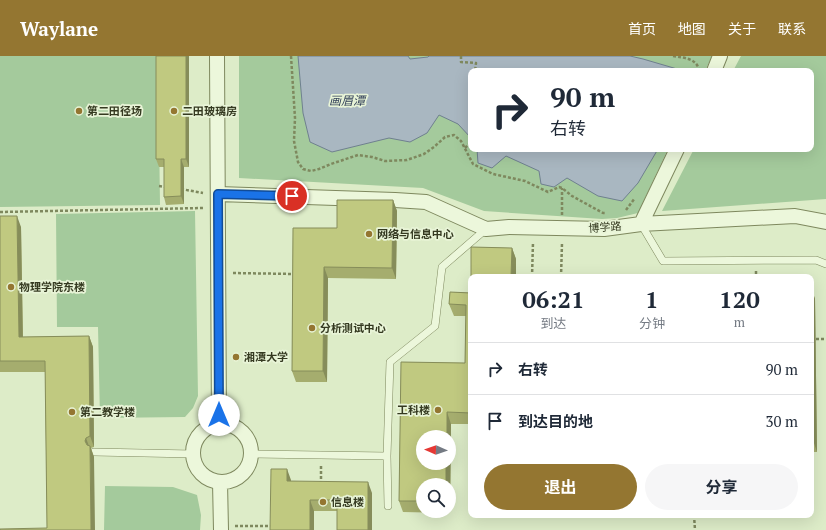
<!DOCTYPE html>
<html lang="zh">
<meta charset="utf-8">
<style>
:root{--surface:#fff;--page:#f6f6f7;--text:#1f2937;--muted:#747a83;--line:#e0e1e3;--accent:#947631}
body{margin:0;font-family:"PT Serif","Noto Sans SC",serif;background:var(--page);color:var(--text);height:100vh;display:flex;flex-direction:column;font-size:15px;white-space:nowrap}
*{box-sizing:border-box;margin:0}
p{font-size:13px;color:var(--muted)}
.icon{flex:none;width:22px;height:22px;fill:none;stroke:currentColor;stroke-width:2;stroke-linecap:round;stroke-linejoin:round}
.map{position:relative;flex:1;overflow:hidden}
.side{position:absolute;left:468px;top:218px;width:346px;height:244px;display:flex;flex-direction:column;background:var(--surface);border-radius:8px;box-shadow:0 4px 16px #0002}
.side>*{flex:none}
.top-card{position:absolute;left:468px;top:12px;width:346px;height:84px;border-radius:8px;box-shadow:0 4px 16px #0002;background:#fff;color:var(--text);overflow:hidden}
.needle{width:26px;rotate:272deg}
.controls{position:absolute;left:416px;top:374px;display:grid;gap:8px}
.controls a{display:grid;place-items:center;width:40px;height:40px;border-radius:50%;background:var(--surface);box-shadow:0 4px 16px #0002;font-size:20px}
.pin{position:absolute;display:grid;place-items:center;width:34px;height:34px;color:#fff;margin:-17px;border:2px solid #fff;border-radius:50%;box-shadow:0 1px 4px #0007}
.me{position:absolute;width:44px;margin:-22px;rotate:0deg;stroke-linejoin:round;filter:drop-shadow(0 0 3px #0008)}
.turn{display:flex;align-items:center;gap:14px;height:84px;padding:0 16px;font-size:18px}
.turn .icon{width:52px;height:52px;stroke-width:2.5}
.turn b{display:block;font-size:28px;line-height:34px}
.eta{display:flex;justify-content:space-evenly;align-items:center;height:68px;text-align:center}
.eta b{font-size:24px;font-weight:700;line-height:28px}
.cta{display:flex;gap:8px;margin-top:auto;padding:8px 16px}
.cta a{flex:1;height:46px;border-radius:24px;background:var(--accent);color:#fff;font-size:16px;font-weight:700;line-height:46px;text-align:center}
.cta a+a{background:var(--page);color:var(--text)}
ul{padding:0;list-style:none}
li{display:flex;align-items:center;gap:12px;height:52px;padding:0 16px;border-top:1px solid var(--line)}
li div{flex:1}
li b{display:block;font-size:15px}
li em{font-style:normal}
header{display:flex;align-items:center;gap:24px;box-sizing:border-box;height:56px;padding:0 20px;background:var(--accent);color:#fff}
header strong{font-size:19px}
nav{display:flex;gap:22px;margin-inline-start:auto;font-size:14px}
.map>svg:first-child{display:block}
</style>
<header>
<strong>Waylane</strong>
<nav><a>首页</a><a>地图</a><a>关于</a><a>联系</a></nav>
</header>
<div class="map">
<svg width="826" height="474" viewBox="0 0 826 474">
<rect width="100%" height="100%" fill="#ddecc8"/>
<path fill="#a4ca9c" d="M0 0H158L160 149 0 151Z
M239 0H712L705 15H471V93H668L638 157 617 162 602 163 484 155 423 132 239 122Z
M741 0H826V143L662 155 694 93H811V15H733Z
M195 155 198 340 193 352 185 361 100 362 98 271H57L56 158Z
M105 430 173 431 197 439 201 459 200 474H104Z"/>
<path fill="#a9b7c1" stroke="#6f808f" d="M298 0H408L410 3 428 1 429 0H630L643 3 684 15H471V82L458 68 439 59 427 77 410 86 389 82 332 96 310 86 303 57Z
M477 93H658L638 127 622 145 598 140 567 122 554 131 541 128 539 115 506 100 492 112 478 107Z"/>
<g fill="none" stroke-linecap="round" stroke-linejoin="round">
<defs>
<path id="service" d="M641 168 663 205 816 204 826 208
M94 396 193 398
M251 398 387 400
M388 450 387 400 390 306 435 270 442 211 486 173"/>
<path id="minor" d="M217 0 219 369
M714 15 720 0
M218 138 395 144 426 146 486 173 509 171 604 173 641 168 677 93
M641 168 795 160 826 166
M193 397a29 29 0 1 1 58 0a29 29 0 1 1-58 0Z
M220 426 221 474"/>
</defs>
<use href="#service" stroke="#7e885e" stroke-width="8"/>
<use href="#minor" stroke="#7e885e" stroke-width="16"/>
<path stroke="#7e885e" stroke-width="2.5" stroke-dasharray="3 2" stroke-linecap="butt" d="M291 0 295 62 294 85 298 106 303 113 311 115 319 113 331 108 358 99 372 101 385 105 407 104 424 98 434 91 445 81 454 79 461 85 473 108 493 118 525 125 548 136 559 131 562 132 572 140 603 157H606
M461 0V6L476 7 475 15
M673 0C685 2 695 2 699 13
M471 67 470 68 471 69
M465 92 471 86
M159 130 166 131
M181 133 203 137
M626 154 635 142
M0 156 203 152
M562 159V132
M756 215V221
M233 217 294 218
M532 221 533 186
M561 221 562 187
M816 283H826
M321 428V409
M694 459 695 474
M235 470H272"/>
<use href="#service" stroke="#ecf7db" stroke-width="7"/>
<use href="#minor" stroke="#ecf7db" stroke-width="14"/>
</g>
<path fill="#a5ad6e" fill-rule="evenodd" d="M156 0H189V111H184V148L166 149 164 141V111H159L156 103Z
M393 144 397 155 396 223 328 222 327 326H296L292 315 293 172H337Z
M0 160 21 171 23 281 89 280 93 291 94 391 91 392 94 401 47 472 45 316H0Z
M471 191 512 192 516 203V221H471V368H451L450 457 403 456 399 445 401 306 465 307 466 260H454L449 248 450 236 471 237ZM423 381H449V407H423ZM423 429H449V455H423Z
M811 231 815 243 817 396H811Z
M291 424V425L372 437 337 455H314V474H270Z"/>
<path fill="#868d5a" d="M186 0H189V111L186 103Z
M181 103 184 111V148L181 140Z
M393 144 397 155 396 223 392 212Z
M17 160 21 171 23 292 19 281Z
M512 192 516 203V221H511Z
M324 211 328 222 327 326 323 315Z
M811 231 815 243 817 396 813 384Z
M89 280 93 291 94 391 90 380Z
M447 356 451 368 450 457 449 454V429H446V407H449V381H447Z
M86 382 90 393 85 385Z
M90 390 94 401 95 474H91Z
M287 413 291 424V436L287 425Z
M368 426 372 437V474H368Z
M310 444 314 455V474H310Z"/>
<path fill="#c0c980" stroke="#868d5a" d="M156 0H186V103H181V140L164 141V103H156Z
M337 144H393L392 212 324 211 323 315H292L293 172H337Z
M0 160H17L19 281 89 280 90 380 86 382 85 385 87 389 90 390 91 474H0V473L47 472 45 305H0Z
M471 191 512 192 511 221H471V357L447 356V381H423V407H446V429H423V445H399L401 306 465 307 466 249 449 248 450 236 471 237Z
M540 219 632 220V221H540Z
M811 231 813 384H811Z
M271 413H287V425L368 426V474H337V444H310V474H270Z"/>
<g fill="none" stroke-linecap="round" stroke-linejoin="round">
<defs>
<path id="route" d="M219 359 218 138 292 140"/>
</defs>
<use href="#route" stroke="#114b97" stroke-width="10"/>
<use href="#route" stroke="#1a73e8" stroke-width="7"/>
</g>
<g fill="#947631" stroke="#e8f4d7" stroke-width="1.5">
<circle cx="79" cy="55" r="4"/>
<circle cx="174" cy="55" r="4"/>
<circle cx="369" cy="178" r="4"/>
<circle cx="11" cy="231" r="4"/>
<circle cx="312" cy="272" r="4"/>
<circle cx="236" cy="301" r="4"/>
<circle cx="438" cy="354" r="4"/>
<circle cx="72" cy="356" r="4"/>
<circle cx="323" cy="446" r="4"/>
</g>
<g text-anchor="middle" stroke-width="3.5" stroke-linejoin="round" paint-order="stroke">
<g font-size="11" font-weight="bold" fill="#343920" stroke="#e8f4d7" text-anchor="start">
<text x="87" y="59">第二田径场</text>
<text x="182" y="59">二田玻璃房</text>
<text x="377" y="182">网络与信息中心</text>
<text x="19" y="235">物理学院东楼</text>
<text x="320" y="276">分析测试中心</text>
<text x="244" y="305">湘潭大学</text>
<text x="430" y="358" text-anchor="end">工科楼</text>
<text x="80" y="360">第二教学楼</text>
<text x="331" y="450">信息楼</text>
</g>
<g font-size="11" fill="#343920" stroke="#e8f4d7">
<text transform="translate(605 171) rotate(-4)" y="4">博学路</text>
</g>
<g font-size="12" font-style="italic" fill="#313f58" stroke="#e8f4d7">
<text x="347" y="49">画眉潭</text>
</g>
</g>
</svg>
<div class="controls">
<a><svg class="needle" viewBox="-14 -14 28 28"><path d="M0-13l5 13h-10z" fill="#e53935"/><path d="M0 13l5-13h-10z" fill="#747a83"/></svg></a>
<a><svg class="icon" aria-label="search" viewBox="0 0 24 24"><circle cx="10" cy="10" r="6"/><path d="M15 15l6 6"/></svg></a>
</div>
<div class="pin" style="left:292px;top:140px;background:#d93025"><svg class="icon" aria-label="arrive" viewBox="0 0 24 24"><path d="M6 21V4h12l-3 4 3 4H6"/></svg></div>
<svg class="me" style="left:219px;top:359px" viewBox="-20 -20 40 40"><circle r="19" fill="#fff"/><path d="M0-13L10 11 0 6-10 11z" fill="#1a73e8"/></svg>
<div class="top-card">
<div class="turn"><svg class="icon" aria-label="right" viewBox="0 0 24 24"><path d="M7 20v-9h11M14 6l5 5-5 5"/></svg><div><b>90 m</b>右转</div></div>
</div>
<section class="side">
<div class="eta">
<div><b>06:21</b><p>到达</p></div>
<div><b>1</b><p>分钟</p></div>
<div><b>120</b><p>m</p></div>
</div>
<ul>
<li><svg class="icon" aria-label="right" viewBox="0 0 24 24"><path d="M7 20v-9h11M14 6l5 5-5 5"/></svg><div><b>右转</b></div><em>90 m</em></li>
<li><svg class="icon" aria-label="arrive" viewBox="0 0 24 24"><path d="M6 21V4h12l-3 4 3 4H6"/></svg><div><b>到达目的地</b></div><em>30 m</em></li>
</ul>
<div class="cta"><a>退出</a><a>分享</a></div>
</section>
</div>
